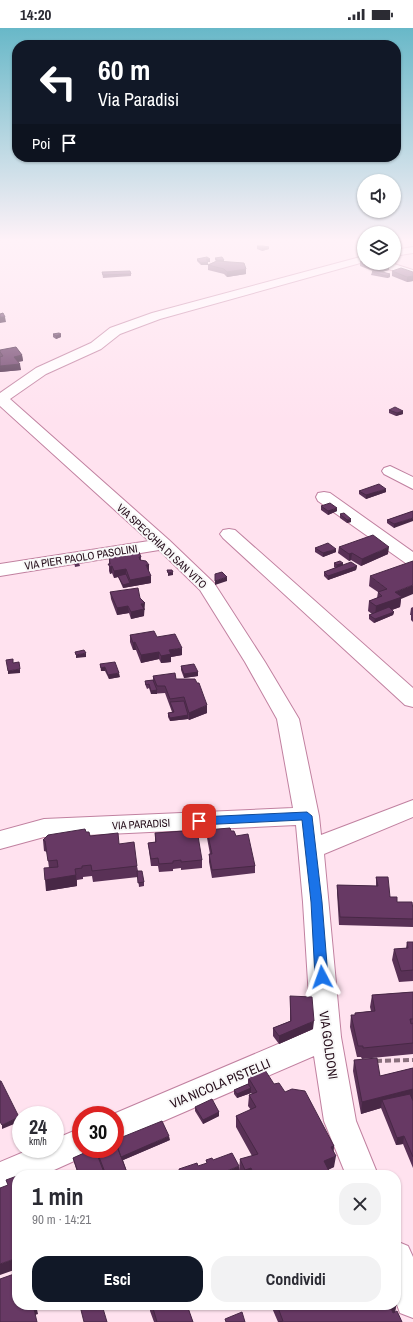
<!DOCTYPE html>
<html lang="it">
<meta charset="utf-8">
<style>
:root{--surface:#fff;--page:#f2f2f3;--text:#2b2b33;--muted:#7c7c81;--accent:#111827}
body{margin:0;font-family:"Archivo Narrow",sans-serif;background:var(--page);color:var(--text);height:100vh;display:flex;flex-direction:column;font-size:15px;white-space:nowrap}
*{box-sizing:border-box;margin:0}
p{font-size:13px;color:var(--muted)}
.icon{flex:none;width:22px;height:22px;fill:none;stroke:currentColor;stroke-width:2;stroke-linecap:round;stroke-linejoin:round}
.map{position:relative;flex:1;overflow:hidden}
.details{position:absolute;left:12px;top:1142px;width:389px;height:140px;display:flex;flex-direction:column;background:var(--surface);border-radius:16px;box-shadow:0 1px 3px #0004}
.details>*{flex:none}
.guide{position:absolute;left:12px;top:12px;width:389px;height:122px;border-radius:16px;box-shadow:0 1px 3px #0004;background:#111827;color:#fff;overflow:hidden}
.tools{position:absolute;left:357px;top:146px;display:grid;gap:8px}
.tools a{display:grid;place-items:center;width:44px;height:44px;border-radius:50%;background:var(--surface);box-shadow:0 1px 3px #0004;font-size:20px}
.speed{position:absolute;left:12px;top:1078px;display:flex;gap:8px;font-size:20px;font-weight:700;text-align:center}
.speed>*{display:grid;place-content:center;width:52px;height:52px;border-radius:50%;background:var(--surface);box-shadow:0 1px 3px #0004;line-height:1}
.speed small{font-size:10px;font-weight:400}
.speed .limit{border:6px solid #d22;background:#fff;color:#111}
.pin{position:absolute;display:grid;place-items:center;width:34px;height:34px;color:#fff;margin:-17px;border-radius:8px;box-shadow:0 2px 6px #0006}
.me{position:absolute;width:44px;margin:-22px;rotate:356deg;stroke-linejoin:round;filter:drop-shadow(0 0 3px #0008)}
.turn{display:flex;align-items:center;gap:14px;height:84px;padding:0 20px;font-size:18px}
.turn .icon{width:52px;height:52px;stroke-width:2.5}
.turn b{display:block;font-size:28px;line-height:34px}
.then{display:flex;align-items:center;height:38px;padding:0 20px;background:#0003;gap:8px;font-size:15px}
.round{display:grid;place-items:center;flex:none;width:42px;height:42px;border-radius:16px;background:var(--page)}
.overview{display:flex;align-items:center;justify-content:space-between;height:68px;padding:0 20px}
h1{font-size:24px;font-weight:700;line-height:30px}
.primary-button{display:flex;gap:8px;margin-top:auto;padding:8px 20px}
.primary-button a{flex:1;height:46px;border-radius:16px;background:var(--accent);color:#fff;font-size:16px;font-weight:700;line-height:46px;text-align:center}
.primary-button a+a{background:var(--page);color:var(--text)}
.status{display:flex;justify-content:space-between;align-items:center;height:28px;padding:0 20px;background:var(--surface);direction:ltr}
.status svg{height:11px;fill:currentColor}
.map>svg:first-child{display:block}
</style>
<div class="status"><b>14:20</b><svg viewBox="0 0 49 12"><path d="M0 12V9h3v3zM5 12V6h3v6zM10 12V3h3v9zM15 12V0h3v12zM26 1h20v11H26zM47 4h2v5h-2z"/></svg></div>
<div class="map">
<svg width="413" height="1294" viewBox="0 0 413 1294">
<rect width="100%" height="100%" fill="#ffe2ef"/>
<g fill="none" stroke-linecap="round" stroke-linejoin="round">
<defs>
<path id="street" d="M413 219V225L394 228V222Z
M364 228V234L160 291 120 306 101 321 46 346 10 371 169 512 214 555 265 634 299 691 319 788 321 807 413 772V789L324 826 341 1009 356 1093 378 1147H346L324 1093 314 1028 115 1114V1087H111L311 1002 303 874 296 797 44 809 0 821V803L44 791 293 780 277 691 245 634 200 562 159 522 0 548V536L149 513 0 378V365L36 340 91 315 110 300 152 285Z
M374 235H391L413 242V249L376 237Z
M390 438 413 449V461L384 446 382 443 384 440Z
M324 464 330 465 413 524V537L407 536 318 473 316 469 318 465Z
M229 501 235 502 413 660V679L405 677 223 510 220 506 223 502Z
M81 1100V1121H94L92 1125 43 1147H17V1159L0 1165V1134L31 1121H55V1111Z
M396 1213 408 1218 413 1229V1290L400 1285 396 1274Z"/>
</defs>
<use href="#street" stroke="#c181a0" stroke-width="2"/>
<path stroke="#896f7c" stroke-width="4" stroke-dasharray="6 3" stroke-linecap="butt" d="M376 1033 413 1032"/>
<use href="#street" fill="#fff" fill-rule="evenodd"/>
</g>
<path fill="#593156" d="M257 218 269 219V221L262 223 257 221Z
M215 230 224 233 246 241V246L227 249 224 246 208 242V237L216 233 215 232Z
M197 231 210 234H208V237H201L197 233Z
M364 232V235H383L389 242 382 244 390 246V249L387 250 371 247 372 244 373 243 360 238V233Z
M392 243 413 244V253L407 254 392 248Z
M102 244 131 246V248L103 250Z
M53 306H61V309L56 311 53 309Z
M0 322 22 327 23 333 18 334 21 342 0 344Z
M389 382 403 383V386L396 388 389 385Z
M359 463 386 464 366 471 359 466Z
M321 478 337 483 328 487 321 482Z
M413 483 394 500 387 495V492Z
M340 486 351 494 347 495 340 490Z
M339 519 388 526 361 538 351 532 349 533 338 525Z
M315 520 336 524 323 529 315 524Z
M109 528 141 529V532L149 544 151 555 123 560 119 551 118 549 114 550 112 545 110 546 109 543Z
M74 533 79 535 80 538 75 539Z
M334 535H343V537L357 538 356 542 328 552 324 548V544L335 540 334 539Z
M370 548 401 571 400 579 392 582 394 584 393 587 374 595 369 591V587L372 586 368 583 369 573 377 570 378 564 369 558Z
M110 564 140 570 145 582H144V588L131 591 129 585 117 587 111 571Z
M413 579V594L411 592V587H410L411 580Z
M130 607 157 609 182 627 171 629V634L161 635 159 631 141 635 136 622H133L130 614Z
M100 636 120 649 109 651 105 643H101Z
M181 638 198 644V648L184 650 181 642Z
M153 648 176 651 207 685 189 692 188 691 170 693 168 689V685L172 684 165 665 151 666 149 660 147 661 145 656V653L153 652Z
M183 797 202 832V840L181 842V840L173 841V843L159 844 158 838H151L148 815 155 814V805L183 803Z
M207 802 231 803 236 808 255 838V845L212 850 209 834V826H210L207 810Z
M86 804 90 808 119 816 137 838 138 843 144 854V858L139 859 138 849 93 854 92 848 83 849V851L77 852V858L46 863 49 840 47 824 44 823 43 812Z
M376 849 390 869 397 874 413 882V899L339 897 337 865V857L376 858Z
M407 914H413V953L399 954 392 932 394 921 406 920Z
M413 964V1026L362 1031 361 1029H357L350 999 351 987H355V985L371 983 370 979 372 967Z
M290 968 313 1001 279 1016 273 1008V1000L290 993Z
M354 1032 380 1048 413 1040V1140L403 1116 396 1117 381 1080 361 1086 353 1043Z
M248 1049 274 1056 285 1064 334 1118 333 1124 334 1139 328 1142 331 1147H242L239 1142 240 1131 252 1128 236 1099V1088L251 1082 248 1078 249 1067 252 1066 251 1065 237 1070 234 1066V1062L248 1056Z
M195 1079 219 1084V1088L203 1096 195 1083Z
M170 1112 123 1132 128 1147H78L74 1134 73 1130 93 1121H115Z
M150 1277H187L193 1294H154L150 1283Z
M272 1277H396V1278L395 1284 402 1294H278L272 1280Z"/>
<path fill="#482846" d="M269 219V221L262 223V220Z
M206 231H210V234H206Z
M217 232H224V234L217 235Z
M208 234V237H201V235Z
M389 237V242L379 245V240Z
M246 241V246L227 249V244Z
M390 246V249L387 250V248Z
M413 248V253L407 254V249Z
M0 289H5L6 294 0 295Z
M61 306V309L56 311V308Z
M22 327 23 333 15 334 14 329Z
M20 336 21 342 0 344V338Z
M403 383V386L396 388 397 385Z
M386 461V464L366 471V467Z
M337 480V483L328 487V483Z
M413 490V493L394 500V496Z
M351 491V494L347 495V492Z
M389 519 388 526 361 538 362 531Z
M336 521V524L323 529V525Z
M352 525 351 532 349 533V526Z
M343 535V538L336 541 337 537Z
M146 537H149V544Z
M112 538V545L110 546V539Z
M357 538 356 542 328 552V548Z
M126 541V548H118V549L114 550V543Z
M173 544V547L168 548V545Z
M151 548V555L123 560V557L130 555V552Z
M227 549V553L215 557V553Z
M413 557V566L401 571 400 579 375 588 376 578 395 564Z
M145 575 144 588 131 591V584L141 576Z
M128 578 129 585 117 587V580Z
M394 584 393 587 374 595 375 591Z
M135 614 136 622H133V615Z
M182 620V627L171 629V634L161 635V628L169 622Z
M159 624V631L141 635V627Z
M86 625V629L76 630V627Z
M105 639V643H101V640Z
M20 641V645L8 646V643Z
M198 644V648L184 650V646Z
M119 645 120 649 109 651 108 647Z
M157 662V666H151V663Z
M207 677V685L189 692V685Z
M188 687V691L170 693V690Z
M76 847 77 858 46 863 45 852Z
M314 993 313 1001 279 1016V1008Z
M251 1060V1065L237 1070V1066Z
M413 1061V1072L385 1079 382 1072 381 1080 361 1086 362 1074Z
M219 1084V1088L203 1096V1092Z
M19 1089V1094L2 1101V1097Z
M169 1108 170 1112 121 1133V1129Z
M404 1108 403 1116 396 1117 397 1110Z
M334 1118 333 1129 331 1119Z
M336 1128 334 1139 322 1144 324 1133Z
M239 1138V1142L227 1147H217Z
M251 1140V1147H245V1142Z
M17 1230V1241L0 1247V1236Z
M33 1277H36L38 1286 35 1287Z
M396 1278 394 1291 391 1280Z"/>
<path fill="#673964" stroke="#482846" d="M257 218H263L269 219 262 220Z
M207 229 210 231H206L208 234 201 235 197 231Z
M222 229 224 232H217L215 230Z
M217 233 244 235 246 241 227 244 224 241 208 237Z
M366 235H383L389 237 379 240Z
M401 240 413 244V248L407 249 392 243Z
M375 242 390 246 387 248 372 244Z
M130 243 131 246 103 247 102 244Z
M3 285 5 289H0V286Z
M59 305 61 306 56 308 53 306Z
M16 319 22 327 14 329 20 336 0 338V329L3 328 0 324V322Z
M395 379 403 383 397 385 389 382Z
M379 456 386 461 366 467 359 463Z
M330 475 337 480 328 483 321 478Z
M413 483V490L394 496 387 492Z
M344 485 351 491 347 492 340 486Z
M373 507 389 519 362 531 352 525 349 526 339 519Z
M328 515 336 521 323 525 315 520Z
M139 524 141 529H139L140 532 146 533 149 537H146L151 548 130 552 126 541 114 543 112 538 110 539 108 536H110L109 528 117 527 118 529Z
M74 533H79V535H74Z
M340 533 343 535 337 537 334 535Z
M413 533V557L395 564 402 569 376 578 369 573 382 568 378 564 387 561 370 548Z
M351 534 357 538 328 548 324 544Z
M167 542H172L173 544 168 545Z
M222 544 227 549 215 553V546Z
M126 546 130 555 123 557 118 548Z
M138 560 140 570 145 575 141 576 144 581 131 584 128 578 117 580 110 564Z
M389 579 394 584 375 591 369 587Z
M154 603 157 609 175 606 182 620 169 622 171 626 161 628 159 624 141 627 135 614 133 615 130 607Z
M84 622 86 625 76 627 75 624Z
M13 631V635L19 634 20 641 8 643 6 632Z
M115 634 119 645 108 647 105 639 101 640 100 636Z
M194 636 198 644 184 646 181 638Z
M175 645 176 651H195L197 655H199L207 677 189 685 184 669 170 671 165 658H157L153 648Z
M153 652 157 662 151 663 149 656 146 657 145 653Z
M184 673 188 687 170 690 168 685 174 684 170 674Z
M196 796 202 832 181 834V832L173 833V835L159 836 158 830 151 831 148 815 156 814 155 805 184 803 183 797Z
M230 800 231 803H234L236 808 248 806 255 838 212 842 209 826H212L207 802Z
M85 801 86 804H89L90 808 118 805 119 816 134 814 137 838 92 843 91 837 82 838V840L75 841 76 847 45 852 44 840 58 839 57 832 48 833 45 813 43 812 48 807Z
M137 843H142L144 854 138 855Z
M376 849H388L390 869H397V874H412L413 882V891L340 889 337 857 378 858Z
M407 914H413V942L401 943 394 921 408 920Z
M413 964V991H410L411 996 413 995V1015L363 1020V1018H358L351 987H355V985L375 983 372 967Z
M290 968 312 969 314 993 279 1008 273 1000 291 993Z
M377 1030 380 1048 413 1040V1061L362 1074 354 1032Z
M265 1042 274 1056 279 1055 285 1064 292 1061 305 1063 334 1118 331 1119 336 1128 324 1133 331 1147H254L251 1140 245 1142 240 1131 258 1126 236 1088 256 1079 249 1067 257 1064 248 1049Z
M0 1053H1L19 1089 2 1097 0 1094Z
M248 1056 251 1060 237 1066 234 1062Z
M410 1066 413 1073V1129L404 1108 397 1110 382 1072Z
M212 1071 219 1084 203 1092 195 1079Z
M162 1093 169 1108 121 1129 115 1112Z
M115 1113 128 1147H106L96 1121H115Z
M93 1121H95L105 1147H79L73 1130Z
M232 1125 239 1138 217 1147H180L179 1141 197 1135 198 1138 207 1135 206 1132 212 1130 213 1132Z
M175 1143 176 1147H165Z
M17 1148V1230L0 1236V1160L8 1157 6 1152Z
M17 1245V1277H33L37 1294H0V1251Z
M95 1277H102L107 1294H84L81 1282Z
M152 1277H187L193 1294H157Z
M277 1277H396V1278L391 1280 393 1285 397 1283 402 1294H279L283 1293Z
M242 1284 245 1294H226L225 1291Z"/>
<linearGradient id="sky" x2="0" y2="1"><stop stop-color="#68b8c8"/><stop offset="0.54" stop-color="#fff2f8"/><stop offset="1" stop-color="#fff2f8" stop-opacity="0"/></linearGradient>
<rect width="413" height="393" fill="url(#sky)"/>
<path fill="#1a73e8" stroke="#114b97" d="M307 784 312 788 322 874 328 949 326 953 322 954 317 953 315 949 311 874 302 792 199 797 194 793 199 789Z"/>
<g text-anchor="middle" stroke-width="4" stroke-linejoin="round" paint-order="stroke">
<g font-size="11" fill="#240c19" stroke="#f8f8f8">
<text transform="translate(162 518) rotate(43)" y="4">VIA SPECCHIA DI SAN VITO</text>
<text transform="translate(81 529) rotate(-9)" y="4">VIA PIER PAOLO PASOLINI</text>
<text transform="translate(141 796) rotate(-3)" y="4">VIA PARADISI</text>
</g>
<g font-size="13" fill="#240c19" stroke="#f8f8f8">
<text transform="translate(329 1017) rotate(82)" y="5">VIA GOLDONI</text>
<text transform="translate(220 1055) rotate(-23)" y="5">VIA NICOLA PISTELLI</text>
</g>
</g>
</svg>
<div class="tools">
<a><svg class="icon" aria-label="sound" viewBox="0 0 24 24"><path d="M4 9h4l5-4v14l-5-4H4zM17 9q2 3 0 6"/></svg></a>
<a><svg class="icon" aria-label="layers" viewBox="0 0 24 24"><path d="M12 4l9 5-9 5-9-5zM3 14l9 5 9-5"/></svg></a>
</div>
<div class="speed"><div>24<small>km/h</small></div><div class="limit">30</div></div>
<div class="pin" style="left:199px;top:793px;background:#d93025"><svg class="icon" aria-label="arrive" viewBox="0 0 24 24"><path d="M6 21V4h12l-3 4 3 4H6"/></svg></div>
<svg class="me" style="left:322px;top:949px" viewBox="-20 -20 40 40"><path d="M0-17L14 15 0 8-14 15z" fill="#1a73e8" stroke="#fff" stroke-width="4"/></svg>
<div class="guide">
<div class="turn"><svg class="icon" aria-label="left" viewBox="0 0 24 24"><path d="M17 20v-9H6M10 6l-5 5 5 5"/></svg><div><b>60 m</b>Via Paradisi</div></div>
<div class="then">Poi<svg class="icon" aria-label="arrive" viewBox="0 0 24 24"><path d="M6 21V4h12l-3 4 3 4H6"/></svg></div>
</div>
<section class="details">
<div class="overview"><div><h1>1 min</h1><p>90 m · 14:21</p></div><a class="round"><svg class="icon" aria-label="close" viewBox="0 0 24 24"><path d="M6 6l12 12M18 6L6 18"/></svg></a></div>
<div class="primary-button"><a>Esci</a><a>Condividi</a></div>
</section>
</div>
